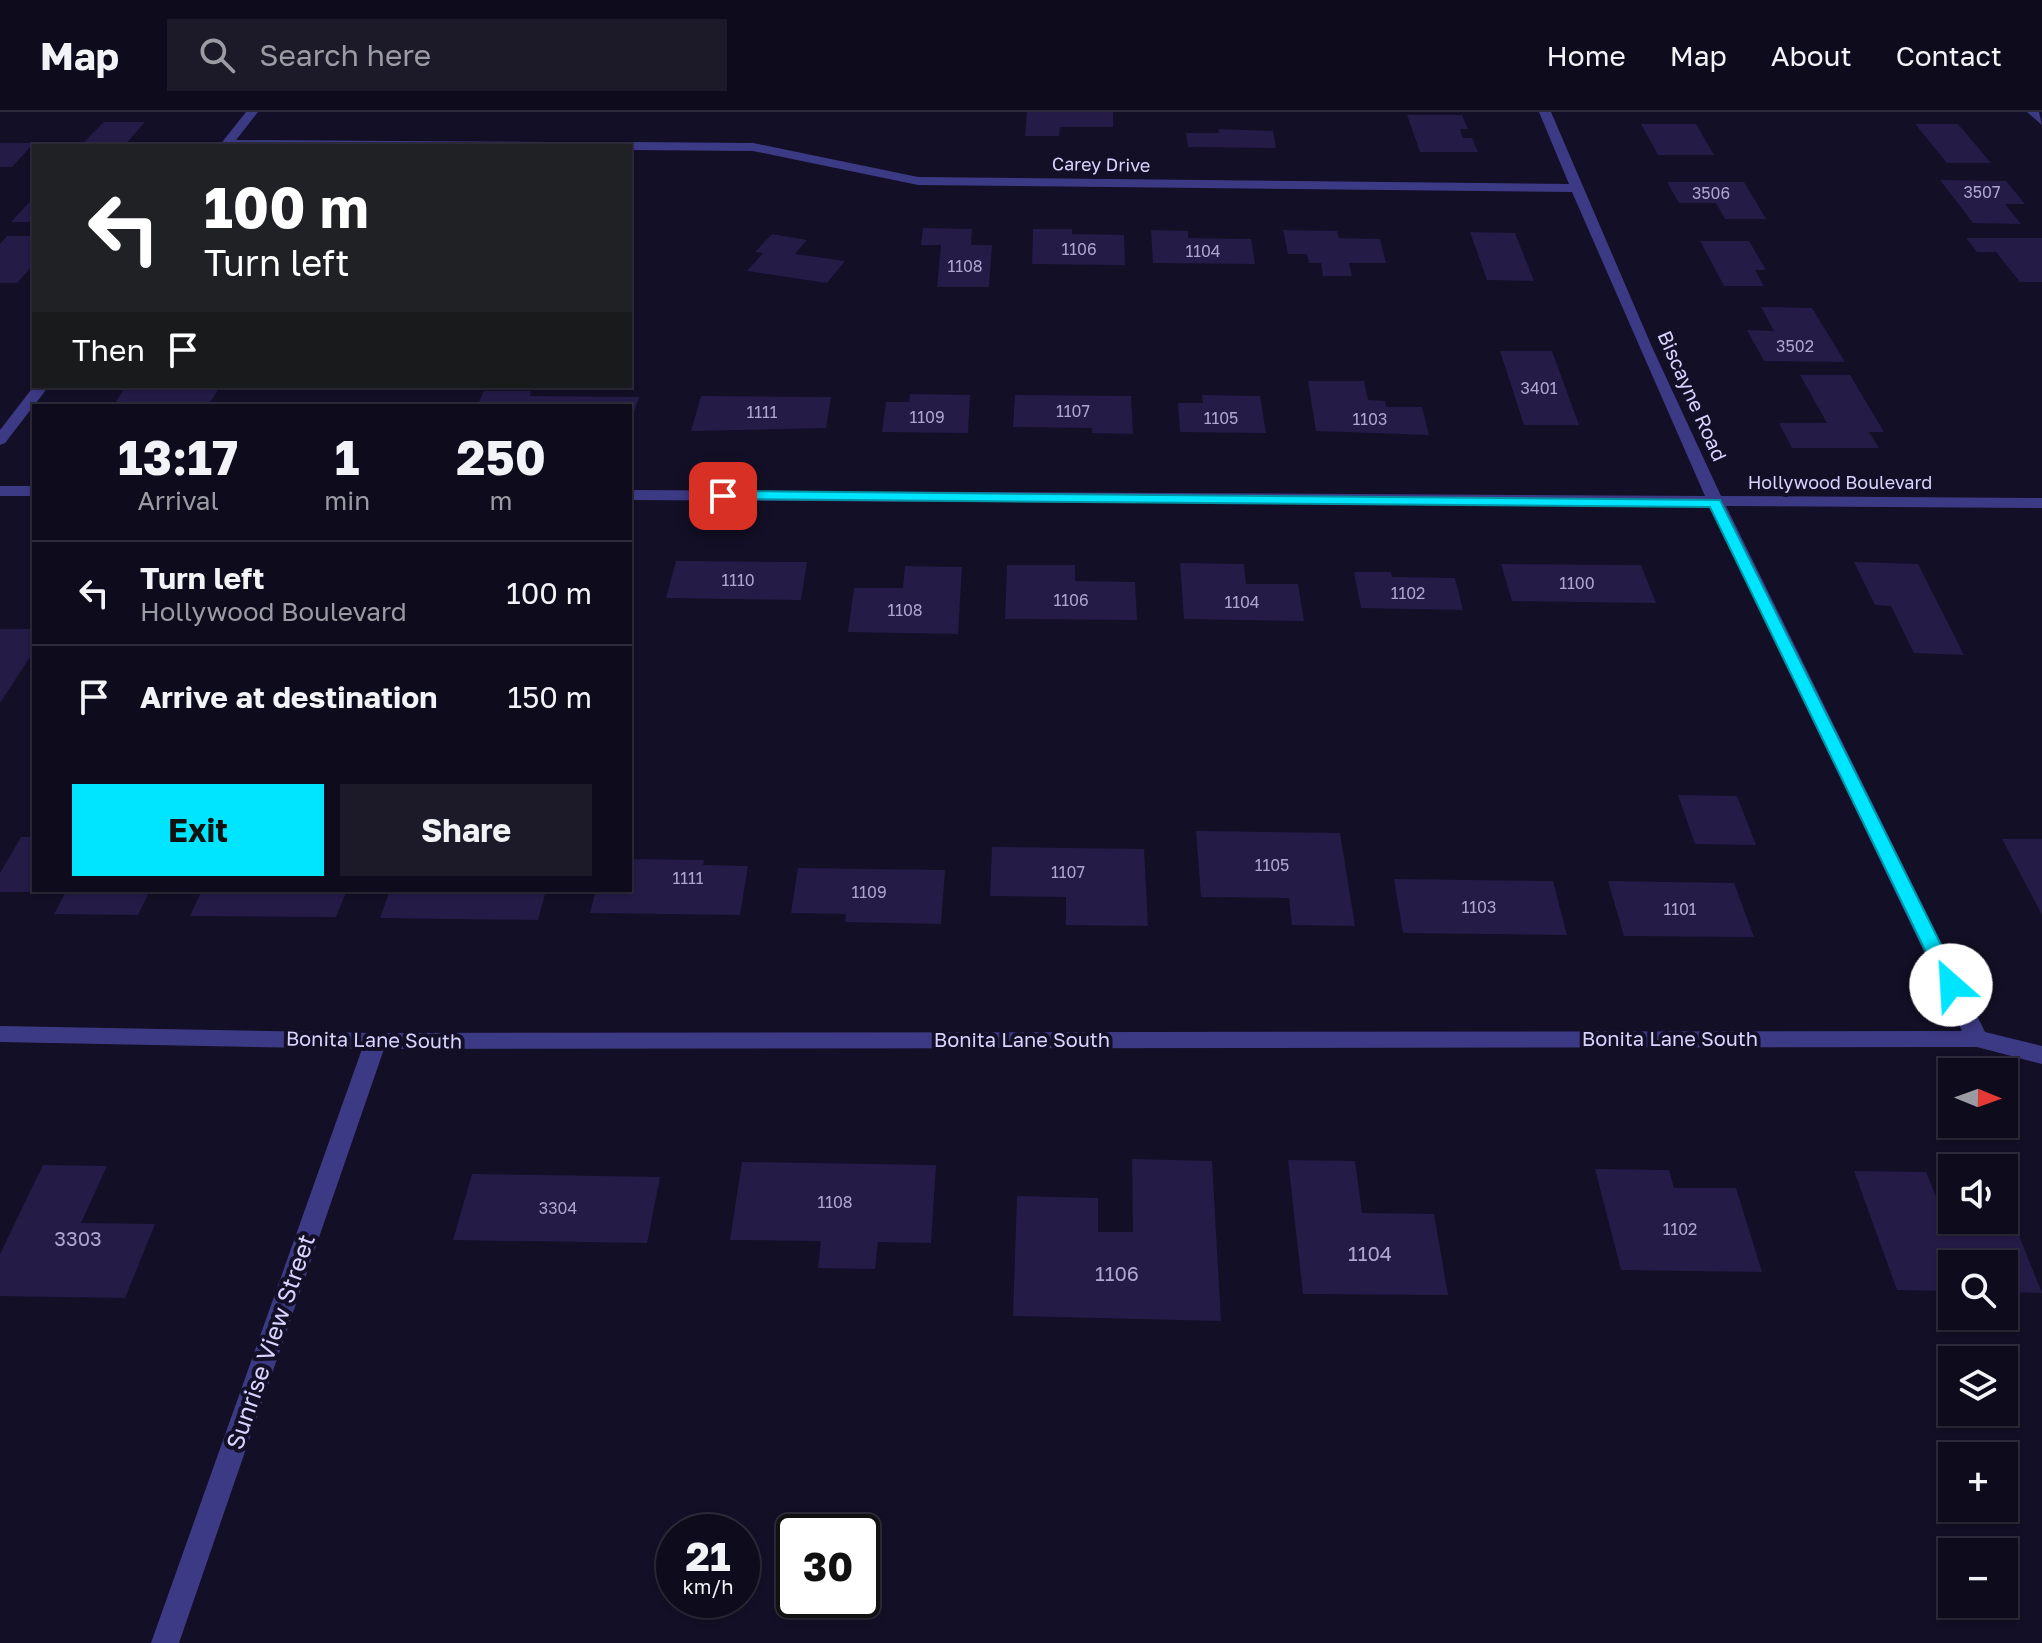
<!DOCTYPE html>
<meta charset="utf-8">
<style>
:root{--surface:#0e0b1c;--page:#1c1929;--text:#f1f3f6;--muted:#9b9ba3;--line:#2e2b3b;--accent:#00e5ff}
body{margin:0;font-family:"Golos Text",sans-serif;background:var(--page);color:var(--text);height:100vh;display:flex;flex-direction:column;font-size:30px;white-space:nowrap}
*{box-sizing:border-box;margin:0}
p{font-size:26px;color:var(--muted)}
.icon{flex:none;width:44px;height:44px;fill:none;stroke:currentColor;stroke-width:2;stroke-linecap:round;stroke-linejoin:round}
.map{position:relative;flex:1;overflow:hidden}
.side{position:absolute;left:32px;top:292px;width:600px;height:488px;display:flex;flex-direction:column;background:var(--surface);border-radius:0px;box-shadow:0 2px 6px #0004,0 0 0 2px var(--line)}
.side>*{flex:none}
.guide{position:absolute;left:32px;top:32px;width:600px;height:244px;border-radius:0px;box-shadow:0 2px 6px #0004,0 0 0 2px var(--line);background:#202124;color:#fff;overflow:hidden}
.needle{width:52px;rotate:91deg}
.fabs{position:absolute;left:1938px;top:946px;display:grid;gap:16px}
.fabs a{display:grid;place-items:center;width:80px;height:80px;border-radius:0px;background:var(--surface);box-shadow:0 2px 6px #0004,0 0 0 2px var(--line);font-size:40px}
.speed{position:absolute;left:656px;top:1402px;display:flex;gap:16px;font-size:40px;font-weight:700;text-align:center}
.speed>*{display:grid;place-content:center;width:104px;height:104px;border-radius:50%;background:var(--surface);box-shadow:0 2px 6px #0004,0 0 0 2px var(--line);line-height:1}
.speed small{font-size:20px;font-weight:400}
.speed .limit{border:4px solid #111;border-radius:12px;background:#fff;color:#111}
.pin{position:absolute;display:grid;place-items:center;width:68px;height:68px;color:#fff;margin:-34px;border-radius:16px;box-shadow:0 4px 12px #0006}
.me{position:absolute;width:88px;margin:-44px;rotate:334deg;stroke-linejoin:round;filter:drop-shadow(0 0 6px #0008)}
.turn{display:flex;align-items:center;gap:28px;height:168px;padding:0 40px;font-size:36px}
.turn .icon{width:104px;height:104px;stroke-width:2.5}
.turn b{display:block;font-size:56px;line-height:68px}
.then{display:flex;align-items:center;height:76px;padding:0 40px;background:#0003;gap:16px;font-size:30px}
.eta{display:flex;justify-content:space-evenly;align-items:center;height:136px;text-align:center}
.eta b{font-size:48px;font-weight:700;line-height:56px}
.primary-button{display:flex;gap:16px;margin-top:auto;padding:16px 40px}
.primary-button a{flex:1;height:92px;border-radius:0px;background:var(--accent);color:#111;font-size:32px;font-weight:700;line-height:92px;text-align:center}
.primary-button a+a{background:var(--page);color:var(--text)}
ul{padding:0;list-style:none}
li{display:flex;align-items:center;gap:24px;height:104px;padding:0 40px;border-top:2px solid var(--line)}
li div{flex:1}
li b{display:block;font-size:30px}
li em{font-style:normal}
header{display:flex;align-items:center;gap:48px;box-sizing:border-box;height:112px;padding:0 40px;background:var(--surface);border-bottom:2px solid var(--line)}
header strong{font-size:38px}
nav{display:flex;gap:44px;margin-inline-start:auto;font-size:28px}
.search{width:560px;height:72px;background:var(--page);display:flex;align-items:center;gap:20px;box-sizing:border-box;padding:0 28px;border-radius:0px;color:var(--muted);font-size:30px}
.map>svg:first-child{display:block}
</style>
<header>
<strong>Map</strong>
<div class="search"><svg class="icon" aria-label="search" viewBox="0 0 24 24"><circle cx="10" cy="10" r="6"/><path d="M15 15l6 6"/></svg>Search here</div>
<nav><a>Home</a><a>Map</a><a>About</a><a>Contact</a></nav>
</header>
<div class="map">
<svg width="2042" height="1531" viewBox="0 0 2042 1531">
<rect width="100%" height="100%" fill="#130f26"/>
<path fill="#241b47" d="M1027 0H1113V15H1060L1059 24H1025Z
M1407 3H1462L1468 17H1460L1463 26H1472L1478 40H1420Z
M104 10H145L124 34H80Z
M1641 12H1696L1714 43H1658Z
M1915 12H1958L1991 51H1947Z
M1218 17 1273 19 1276 36 1188 35 1186 21H1219Z
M0 31H34L12 55H0Z
M1940 68 2006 69 2025 92H2005L2021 112 1973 111Z
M1667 70H1744L1766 107H1725L1716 91H1679Z
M34 85V110H11Z
M923 116 972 117 971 133H992L989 175H937L941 133H921Z
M1033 117H1072V122L1124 123 1125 153 1032 152Z
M1151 118 1188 119V126L1251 127 1255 152 1153 151Z
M1283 118 1337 119 1339 126 1380 127 1386 151H1349L1352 164H1323L1321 151H1309L1307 142H1288Z
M1470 120 1515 121 1534 169 1487 168Z
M772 122 807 128 795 142 845 149 827 171 747 159 763 141 755 140Z
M7 124H34V152L17 171H0V132Z
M1966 126H2042V170H2020L1996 140H1977Z
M1700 129H1749L1766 158H1755L1764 174H1724Z
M1761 195 1812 196 1845 250 1764 249 1747 218 1774 219Z
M1500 239H1552L1579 313H1524Z
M1800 263H1850L1884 320H1869L1879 336H1792L1779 311H1827Z
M1308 269H1364L1368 288 1385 289 1386 295H1422L1429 323 1316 319Z
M126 274H220L208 294H113Z
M484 279H531L530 284 639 285 631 310 630 294H477Z
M910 282 970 283 968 321 882 320 886 290H909Z
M1015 283 1131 284 1133 322 1092 321V316L1013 315Z
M1202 283 1260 284 1266 321 1180 320 1178 291H1203Z
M701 284 831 285 826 316 691 319Z
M676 449 807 450 801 488 666 486Z
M1854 450 1918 452 1964 543 1914 541 1891 494 1875 493Z
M1180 451 1244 452 1246 472H1298L1304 509 1184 507Z
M1501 452 1641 453 1656 491 1512 489Z
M1007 453H1075V469L1135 470 1137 508 1005 507Z
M905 454 962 455 958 522 848 520 854 476H903Z
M1354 460H1391L1392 465 1455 466 1463 498 1361 496Z
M0 517H34V539L0 591Z
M1678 683 1737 684 1756 733 1695 732Z
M1196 719 1340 721 1355 814 1292 813 1289 786 1201 785Z
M21 725H34V780H0V761Z
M2002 727H2042V803Z
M992 735 1144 737 1148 814 1066 813V785L990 784Z
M630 747 704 748 703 753 748 754 740 803 590 801 596 778H630Z
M798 756 945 758 941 812 845 810 846 802 791 801Z
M1394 767 1553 769 1567 823 1403 821Z
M1608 769 1734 771 1754 825 1624 824Z
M67 778H150L138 803 54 802Z
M202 778H347L336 805 190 804Z
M390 778H546L538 808 380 806Z
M1132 1047 1212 1049 1221 1209 1013 1204 1017 1084 1098 1086V1120H1133Z
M1288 1048 1355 1049 1362 1101 1434 1102 1448 1183 1303 1182Z
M742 1050 936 1053 931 1131 878 1130 875 1157 818 1156 821 1129 730 1128Z
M43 1053 107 1054 81 1111 155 1112 125 1186 0 1184V1142Z
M1595 1057 1669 1058 1674 1076H1736L1762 1160 1621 1158Z
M1854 1059 1926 1060 1945 1107 2013 1109 2042 1181 2004 1180V1152H1952V1179L1897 1178Z
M472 1062 660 1065 647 1131 453 1128Z"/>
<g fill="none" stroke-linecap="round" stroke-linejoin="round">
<path fill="#3d3a85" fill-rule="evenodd" d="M246 0H258L236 28 549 30 555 34H219Z
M1539 0H1551L1652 235 1721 384 2042 386V396L1726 394 1985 920 2042 934V952L1977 935 384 937 179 1531H151L362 937 0 930V914L376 921 1962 919 1710 394 630 388V378L1705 384 1572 80 918 73 753 39 630 38V34H624L630 30 753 31 918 65 1569 72Z
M2027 0H2039L2042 13Z
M34 274H49L5 331 0 333V318Z
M0 374H34V384H0Z"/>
</g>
<path fill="#00e5ff" stroke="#0095a6" stroke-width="2" d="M723 379 1720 388 1961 873 1951 881 1942 873 1710 395 718 387V381Z"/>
<g text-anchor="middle" stroke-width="8" stroke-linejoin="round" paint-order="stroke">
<g font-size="16" fill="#aca6d1">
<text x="1982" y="86">3507</text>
<text x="1711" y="87">3506</text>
<text x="1079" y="143">1106</text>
<text x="1203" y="145">1104</text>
<text x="965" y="160">1108</text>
<text x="1795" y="240">3502</text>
<text x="1539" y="282">3401</text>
<text x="1073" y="305">1107</text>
<text x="762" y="306">1111</text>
<text x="927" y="311">1109</text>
<text x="1221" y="312">1105</text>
<text x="1370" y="313">1103</text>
<text x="738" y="474">1110</text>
<text x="1577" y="477">1100</text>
<text x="1408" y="487">1102</text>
<text x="1071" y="494">1106</text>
<text x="1242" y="496">1104</text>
<text x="905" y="504">1108</text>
<text x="1272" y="759">1105</text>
<text x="1068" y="766">1107</text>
<text x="688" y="772">1111</text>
<text x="869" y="786">1109</text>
<text x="1479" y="801">1103</text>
<text x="1680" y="803">1101</text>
<text x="835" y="1096">1108</text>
<text x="558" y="1102">3304</text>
<text x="1680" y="1123">1102</text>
</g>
<g font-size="18" fill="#d9d4ff" stroke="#130f26">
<text transform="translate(1101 53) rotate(1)" y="6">Carey Drive</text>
<text x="1840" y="377">Hollywood Boulevard</text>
</g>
<g font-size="20" fill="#d9d4ff" stroke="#130f26">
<text transform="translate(1692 284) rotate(66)" y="7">Biscayne Road</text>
<text x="1670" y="934">Bonita Lane South</text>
<text transform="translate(374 928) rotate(1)" y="7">Bonita Lane South</text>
<text x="1022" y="935">Bonita Lane South</text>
</g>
<g font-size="20" fill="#aca6d1">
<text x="78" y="1134">3303</text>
<text x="1370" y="1149">1104</text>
<text x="1117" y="1169">1106</text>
</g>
<g font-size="24" fill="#d9d4ff" stroke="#130f26">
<text transform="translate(271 1230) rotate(-71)" y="8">Sunrise View Street</text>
</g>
</g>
</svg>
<div class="fabs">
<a><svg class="needle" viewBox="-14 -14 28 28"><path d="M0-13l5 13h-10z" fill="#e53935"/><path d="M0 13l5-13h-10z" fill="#9b9ba3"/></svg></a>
<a><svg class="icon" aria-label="sound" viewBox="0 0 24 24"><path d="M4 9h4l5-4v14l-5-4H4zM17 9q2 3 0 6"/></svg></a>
<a><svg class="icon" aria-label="search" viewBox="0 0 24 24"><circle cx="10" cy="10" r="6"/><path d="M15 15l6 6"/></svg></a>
<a><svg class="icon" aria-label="layers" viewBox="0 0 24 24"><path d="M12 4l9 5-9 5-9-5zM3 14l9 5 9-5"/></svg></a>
<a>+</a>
<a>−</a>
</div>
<div class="speed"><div>21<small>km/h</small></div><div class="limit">30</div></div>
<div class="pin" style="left:723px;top:384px;background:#d93025"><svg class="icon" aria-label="arrive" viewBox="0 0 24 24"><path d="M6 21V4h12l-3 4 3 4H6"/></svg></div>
<svg class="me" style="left:1951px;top:873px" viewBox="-20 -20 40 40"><circle r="19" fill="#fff"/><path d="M0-13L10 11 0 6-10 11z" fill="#00e5ff"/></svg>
<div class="guide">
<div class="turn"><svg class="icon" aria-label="left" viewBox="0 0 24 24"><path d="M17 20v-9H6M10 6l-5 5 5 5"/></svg><div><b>100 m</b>Turn left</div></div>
<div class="then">Then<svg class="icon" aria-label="arrive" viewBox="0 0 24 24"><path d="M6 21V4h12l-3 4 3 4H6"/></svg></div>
</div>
<section class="side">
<div class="eta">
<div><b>13:17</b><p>Arrival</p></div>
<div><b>1</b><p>min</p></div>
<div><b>250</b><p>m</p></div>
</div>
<ul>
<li><svg class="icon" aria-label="left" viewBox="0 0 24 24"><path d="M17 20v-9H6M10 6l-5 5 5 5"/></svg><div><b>Turn left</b><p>Hollywood Boulevard</p></div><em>100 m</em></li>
<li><svg class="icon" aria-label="arrive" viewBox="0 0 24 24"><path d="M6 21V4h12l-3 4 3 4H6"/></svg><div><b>Arrive at destination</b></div><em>150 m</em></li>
</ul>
<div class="primary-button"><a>Exit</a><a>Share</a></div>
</section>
</div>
